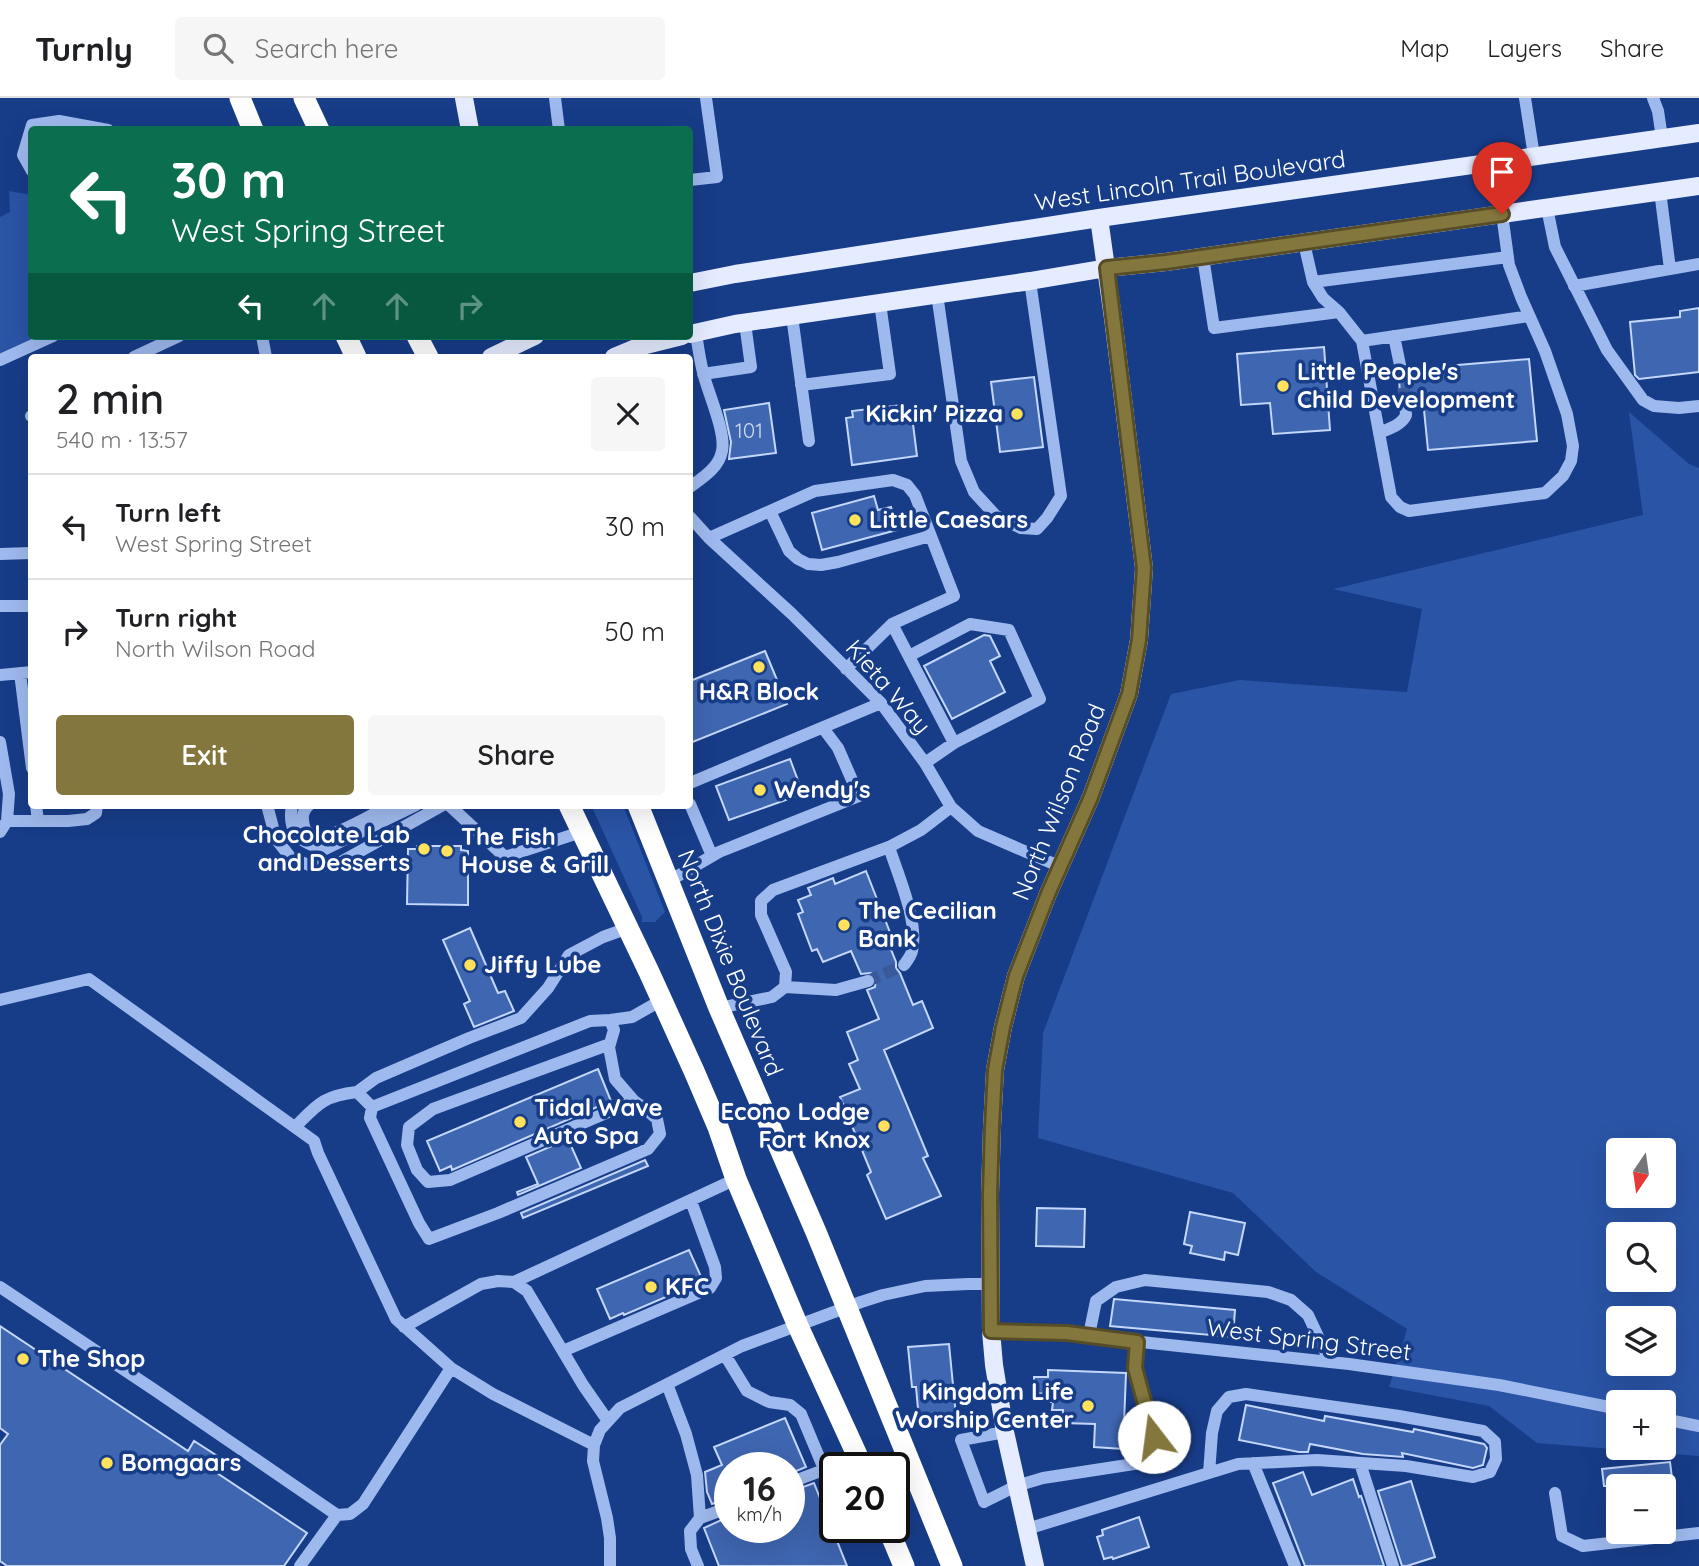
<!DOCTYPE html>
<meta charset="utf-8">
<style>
:root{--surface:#fff;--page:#f6f6f6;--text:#202124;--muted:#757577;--line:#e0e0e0;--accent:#84773d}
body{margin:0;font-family:Quicksand,sans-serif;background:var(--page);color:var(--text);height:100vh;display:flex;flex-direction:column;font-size:26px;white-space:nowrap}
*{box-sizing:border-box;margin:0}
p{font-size:23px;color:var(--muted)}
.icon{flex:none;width:38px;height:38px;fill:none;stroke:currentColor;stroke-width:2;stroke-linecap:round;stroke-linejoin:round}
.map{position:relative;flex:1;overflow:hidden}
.details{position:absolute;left:28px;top:256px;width:665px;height:455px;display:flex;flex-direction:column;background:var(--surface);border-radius:7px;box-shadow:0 7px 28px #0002}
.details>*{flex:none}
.top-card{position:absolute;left:28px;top:28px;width:665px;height:214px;border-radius:7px;box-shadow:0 7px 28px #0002;background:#0b6e4f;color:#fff;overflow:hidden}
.needle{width:46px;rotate:193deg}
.tools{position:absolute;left:1606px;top:1040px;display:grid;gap:14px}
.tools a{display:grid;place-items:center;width:70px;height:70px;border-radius:7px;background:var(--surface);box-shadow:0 7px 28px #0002;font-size:35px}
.speed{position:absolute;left:714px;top:1354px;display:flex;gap:14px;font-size:35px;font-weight:700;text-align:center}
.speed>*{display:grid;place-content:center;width:91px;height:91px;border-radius:50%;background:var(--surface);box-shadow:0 7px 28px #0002;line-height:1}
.speed small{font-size:18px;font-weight:400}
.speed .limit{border:4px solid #111;border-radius:10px;background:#fff;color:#111}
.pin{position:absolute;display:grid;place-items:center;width:60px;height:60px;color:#fff;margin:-72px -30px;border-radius:50% 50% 50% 0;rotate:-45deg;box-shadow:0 0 7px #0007}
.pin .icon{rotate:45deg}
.me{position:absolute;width:77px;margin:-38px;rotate:345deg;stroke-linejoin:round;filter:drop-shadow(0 0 5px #0008)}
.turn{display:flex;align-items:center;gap:24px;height:147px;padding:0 28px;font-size:32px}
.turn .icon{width:91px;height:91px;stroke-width:2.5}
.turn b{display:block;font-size:49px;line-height:60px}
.lanes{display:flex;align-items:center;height:66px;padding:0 28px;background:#0003;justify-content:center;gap:35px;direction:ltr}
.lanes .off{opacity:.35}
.round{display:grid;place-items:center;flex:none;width:74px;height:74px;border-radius:7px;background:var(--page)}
.head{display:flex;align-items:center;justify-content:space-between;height:119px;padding:0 28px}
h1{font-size:42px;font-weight:600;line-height:52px}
.primary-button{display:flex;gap:14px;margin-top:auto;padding:14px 28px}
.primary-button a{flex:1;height:80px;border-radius:7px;background:var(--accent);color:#fff;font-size:28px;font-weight:600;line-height:80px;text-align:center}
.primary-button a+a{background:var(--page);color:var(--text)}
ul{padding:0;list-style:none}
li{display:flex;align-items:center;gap:21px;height:105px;padding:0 28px;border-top:2px solid var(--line)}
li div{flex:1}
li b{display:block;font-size:26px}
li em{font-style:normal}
header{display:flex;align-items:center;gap:42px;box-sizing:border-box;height:98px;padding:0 35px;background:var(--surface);border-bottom:2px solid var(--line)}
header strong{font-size:33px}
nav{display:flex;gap:38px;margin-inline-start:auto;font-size:24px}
.search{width:490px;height:63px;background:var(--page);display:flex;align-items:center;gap:18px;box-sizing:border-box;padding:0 24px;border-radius:7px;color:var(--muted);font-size:26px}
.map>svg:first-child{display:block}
</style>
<header>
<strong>Turnly</strong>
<div class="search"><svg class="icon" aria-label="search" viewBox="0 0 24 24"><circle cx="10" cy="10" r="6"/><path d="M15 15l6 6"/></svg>Search here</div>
<nav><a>Map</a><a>Layers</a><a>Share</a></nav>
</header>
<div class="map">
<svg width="1699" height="1468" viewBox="0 0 1699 1468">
<rect width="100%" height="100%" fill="#173c88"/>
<path fill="#2a54a6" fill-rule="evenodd" d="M9 93 31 97 32 238H41L0 257V119L10 114Z
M1629 314 1689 366 1699 370V1358L1537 1345 1489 1308 1389 1289 1407 1231 1316 1174 1233 1095 1038 1040 1043 935 1171 596 1240 582 1407 594 1422 511 1333 491 1643 417ZM1619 1052H1664V1097H1619ZM1619 1136H1664V1181H1619ZM1619 1220H1664V1265H1619ZM1619 1304H1664V1349H1619Z
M591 707H623L665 814 655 824H642V819Z"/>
<path fill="#3f66b1" stroke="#c4d6fa" stroke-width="2" d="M1699 210V274L1639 281 1635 277 1630 224 1680 219V213Z
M1324 249 1330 332 1273 336 1270 305 1241 307 1237 256Z
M1529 261 1537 343 1428 352 1423 302 1414 303 1408 296 1400 297 1399 280 1406 279 1410 271Z
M1034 279 1043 349 1000 354 991 284Z
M769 305 776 355 729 361 731 344 724 312Z
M901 307 902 311 911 310 917 358 852 367 846 320 853 319 852 313Z
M874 398 878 412 891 409 897 432 822 452 812 415Z
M984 537 990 538 1000 558 990 563 1005 594 952 621 924 568Z
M765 553 787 606 690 645V583Z
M790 661 803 696 729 722 716 688Z
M417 748H461V752L468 753V807L407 806 408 751H417Z
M866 773 891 837 886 839 896 864V870L900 875 913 907 922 903 933 930 884 952 928 1058 923 1060 941 1098 886 1121 867 1077 871 1074 840 999 860 991 849 966 858 962 847 934 879 921 867 892 875 889 876 880 871 875 861 876 851 853 823 864 817 851 812 853 798 816 803 814 798 802 811 797 808 790 833 780 835 786Z
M470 830 498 895 505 893 514 913 474 929 464 906 470 903 443 842Z
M598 971 611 1003 452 1072 451 1068 440 1073 427 1043Z
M568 1041 581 1070 518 1097 517 1094 538 1086 526 1059Z
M645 1062 648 1068 523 1120 521 1115Z
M1037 1110 1085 1111 1084 1149 1036 1148Z
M1190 1114 1245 1125 1238 1157 1225 1154 1224 1162 1190 1155 1192 1148 1184 1146Z
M689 1152 703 1183 624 1217 623 1215 610 1221 597 1191Z
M1114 1201 1235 1212 1233 1239 1110 1228Z
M0 1228 188 1353 194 1343 219 1359 211 1371 307 1435 284 1468H7L0 1463V1347L8 1336 0 1330Z
M949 1246 956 1318 919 1322 916 1289H912L908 1249Z
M1048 1272 1126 1275 1123 1351 1094 1349 1095 1326 1063 1325V1312H1052L1053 1304H1048V1296L1034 1295V1279H1048Z
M1246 1307 1324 1323 1325 1318 1413 1334 1414 1331 1484 1346 1487 1350 1483 1367 1473 1370 1402 1355 1403 1359 1363 1356 1310 1346 1308 1354H1299L1239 1342Z
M785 1320 806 1369 789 1376V1370H730V1400L712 1406 707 1394 705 1374 722 1367 714 1349Z
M1670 1364 1673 1388H1604L1602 1371Z
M1303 1374 1312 1397 1353 1381 1359 1399 1361 1398 1384 1468H1305L1273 1385Z
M1411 1383 1435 1459 1407 1468H1402L1378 1393Z
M814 1385 847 1468H719L704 1430 730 1418V1430H789V1394Z
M1139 1419 1149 1449 1113 1461 1112 1459 1104 1461 1097 1439 1103 1437 1102 1432Z"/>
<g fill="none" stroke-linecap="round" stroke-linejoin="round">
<path stroke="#3a599a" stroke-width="12" stroke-dasharray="12 6" stroke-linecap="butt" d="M1401 272 1405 304
M868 883 904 867"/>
<path stroke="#9eb9ee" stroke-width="12" d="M555 0 559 32
M1525 0 1534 58
M1653 0 1658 13 1662 40
M32 73 23 57 32 27 59 23 108 32
M690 82 717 79 706 0
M1660 93 1670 171
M1547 110 1555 149 1607 252 1643 302 1654 308 1679 310 1699 308
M1304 145 1313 184 1323 200 1339 214 1362 243 1391 399 1400 409 1409 413 1545 395 1563 378 1571 363 1573 348 1567 316 1545 253 1521 199 1509 167 1502 116
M1203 159 1214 230 1339 214
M1313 184 1508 159
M1574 188 1699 166
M937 196 961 363 974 394 996 418 1021 430 1037 431 1047 420 1061 398 1030 183
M792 218 809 343
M262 238 266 259
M1394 238 1401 272
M1362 243 1529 218
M134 259 179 238
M0 262 53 238
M703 276 751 269 745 225
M801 287 890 276 880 205
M31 318H32
M1379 335C1388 331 1402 327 1406 317 1406 316 1405 305 1405 304
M690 389C702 380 719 370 722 353 726 335 709 297 704 278 700 264 698 249 696 235
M770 413 789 453 798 461 808 466 821 467 838 464 930 438
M690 419 709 440 792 516 881 605 925 665 951 709 978 733 1061 769
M709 440 815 393 893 382 907 387 915 397 954 498 892 526 846 571
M0 456 32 455
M0 508H32
M892 526 954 645 1040 601 1009 532 970 526 909 558
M20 575 32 670
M0 577 32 574
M0 644 9 696 7 723 0 734
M925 665 954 645
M690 685 881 605
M690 706 712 758
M36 707 38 723
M267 707 276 741 291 760 314 769 339 765 443 707
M292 707C287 734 299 745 325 751L416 707
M309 707C301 714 302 722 305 732 308 734 310 737 314 738 329 744 375 714 391 707
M449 707 505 759 581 734
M7 723H68L87 721 96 715 97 707
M889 749C898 777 919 824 912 853 911 858 907 863 904 867
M669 783 719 754 859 698 838 650 823 630
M785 889 836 892 868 883
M0 902 89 881 314 1043 318 1055 396 1221 451 1270 493 1296 594 1347
M719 910 772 899 785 889 786 874 761 817V803L773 792 889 749 921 732 951 709
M610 922 614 932 609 949 615 981 634 1003 648 1013 657 1021 660 1036 648 1051 498 1115 429 1141 419 1125 370 1020 372 1009 590 923 610 922 632 919 662 902
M610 946 433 1011 409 1029 407 1047 417 1072 428 1084 450 1082 634 1003
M357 994 376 980 469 940 521 920 548 890 569 857 603 839 628 830
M295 1029C318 1006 323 998 357 994L372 1009
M514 1184 736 1081
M0 1189 156 1293 337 1417
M404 1229 481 1186 498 1183 514 1184 527 1193 583 1287 608 1323
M991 1233 1045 1234 1089 1237 1141 1244 1349 1266 1499 1287 1619 1311
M1089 1237 1096 1203 1116 1189 1145 1182 1268 1194 1291 1202 1308 1217 1330 1264
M563 1253 710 1190 716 1180 715 1169 691 1103
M725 1257 747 1293 769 1304 790 1307 801 1316 824 1371
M667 1286 686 1336 697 1377 700 1420
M1664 1321 1699 1328
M1005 1334 961 1342 984 1404 1016 1388 1043 1380 1160 1362 1135 1270 1137 1244
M1253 1365 1295 1468
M1360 1365 1393 1468
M789 1385 858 1359
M1555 1395 1562 1438 1583 1448 1699 1435
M1027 1431 1238 1366 1317 1362 1406 1368 1473 1379 1490 1374 1496 1361 1495 1344 1483 1333 1399 1318 1246 1296 1229 1299 1217 1313 1212 1335 1209 1375
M300 1468 337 1417 350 1416 363 1406 451 1270
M610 1468V1440L607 1420 593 1363 594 1347 600 1332 620 1310 742 1248 861 1204 883 1197 925 1188 968 1186H991
M698 1468 691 1451 690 1433 700 1420 730 1409"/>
<path stroke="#e5ecff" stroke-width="18" d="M464 0 470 32
M690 185 735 176 1099 120 1699 35
M690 236 735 226 1030 183 1107 170 1166 164 1699 88
M491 259 535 238
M614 259 638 249 682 238
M1035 1468 1005 1334 994 1267 991 1233 990 1096 992 1029 995 972 1003 929 1016 878 1048 796 1091 699 1129 596 1139 542 1144 470 1113 220 1099 120"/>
<path stroke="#fff" stroke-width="21" d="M240 0 253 32
M304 0 319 32
M346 238 356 259
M417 238 428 259
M569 707 649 874 694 973 718 1029 736 1081 798 1228 863 1370
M638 707 719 910 816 1134 952 1468
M888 1430 904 1468"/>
</g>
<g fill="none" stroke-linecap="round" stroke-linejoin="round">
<defs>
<path id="route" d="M1154 1339 1135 1270 1137 1244 1067 1235 991 1233 990 1096 992 1029 995 972 1003 929 1016 878 1048 796 1091 699 1129 596 1139 542 1144 470 1107 170 1166 164 1502 116"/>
</defs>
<use href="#route" stroke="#564d28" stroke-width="18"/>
<use href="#route" stroke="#84773d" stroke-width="12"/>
</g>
<g fill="#ffe15b" stroke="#173c88" stroke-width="2.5">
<circle cx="1283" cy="288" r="7"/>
<circle cx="1017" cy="316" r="7"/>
<circle cx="855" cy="422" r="7"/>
<circle cx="759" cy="569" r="7"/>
<circle cx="760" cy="692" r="7"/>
<circle cx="424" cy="751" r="7"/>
<circle cx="447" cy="753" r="7"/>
<circle cx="844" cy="827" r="7"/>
<circle cx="470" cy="867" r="7"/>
<circle cx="520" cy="1024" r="7"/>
<circle cx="884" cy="1028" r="7"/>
<circle cx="651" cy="1189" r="7"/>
<circle cx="23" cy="1261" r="7"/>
<circle cx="1088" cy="1308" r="7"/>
<circle cx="107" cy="1365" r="7"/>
</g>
<g text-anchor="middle" stroke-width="7" stroke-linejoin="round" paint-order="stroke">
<g font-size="21" fill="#cfd9ec">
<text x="749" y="340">101</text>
</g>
<g font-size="24" fill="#fff" stroke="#173c88">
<text transform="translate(1190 83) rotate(-8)" y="8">West Lincoln Trail Boulevard</text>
<text transform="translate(888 589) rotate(49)" y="8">Kieta Way</text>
<text transform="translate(1059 704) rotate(-68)" y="8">North Wilson Road</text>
<text transform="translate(730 865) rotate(68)" y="8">North Dixie Boulevard</text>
<text transform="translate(1309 1242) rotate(7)" y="8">West Spring Street</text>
</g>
<g font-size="24" font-weight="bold" fill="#fff" stroke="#173c88" text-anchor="start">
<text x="1297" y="282">Little People's<tspan x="1297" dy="28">Child Development</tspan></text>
<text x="1003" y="324" text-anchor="end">Kickin' Pizza</text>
<text x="869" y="430">Little Caesars</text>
<text x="759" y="602" text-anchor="middle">H&amp;R Block</text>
<text x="774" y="700">Wendy's</text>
<text x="410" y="745" text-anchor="end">Chocolate Lab<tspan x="410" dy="28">and Desserts</tspan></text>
<text x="461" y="747">The Fish<tspan x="461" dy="28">House &amp; Grill</tspan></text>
<text x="858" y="821">The Cecilian<tspan x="858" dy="28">Bank</tspan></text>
<text x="484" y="875">Jiffy Lube</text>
<text x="534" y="1018">Tidal Wave<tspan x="534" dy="28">Auto Spa</tspan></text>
<text x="870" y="1022" text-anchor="end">Econo Lodge<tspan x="870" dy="28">Fort Knox</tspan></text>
<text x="665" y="1197">KFC</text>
<text x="37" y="1269">The Shop</text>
<text x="1074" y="1302" text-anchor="end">Kingdom Life<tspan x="1074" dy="28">Worship Center</tspan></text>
<text x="121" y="1373">Bomgaars</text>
</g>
</g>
</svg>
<div class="tools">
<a><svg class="needle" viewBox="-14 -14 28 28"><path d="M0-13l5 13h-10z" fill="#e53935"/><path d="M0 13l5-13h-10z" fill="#757577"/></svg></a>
<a><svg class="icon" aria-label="search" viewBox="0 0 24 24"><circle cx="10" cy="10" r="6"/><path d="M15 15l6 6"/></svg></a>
<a><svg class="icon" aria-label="layers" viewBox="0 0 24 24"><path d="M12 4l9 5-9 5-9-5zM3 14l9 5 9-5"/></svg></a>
<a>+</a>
<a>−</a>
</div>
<div class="speed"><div>16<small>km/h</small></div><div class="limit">20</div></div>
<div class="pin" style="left:1502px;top:116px;background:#d93025"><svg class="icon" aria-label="arrive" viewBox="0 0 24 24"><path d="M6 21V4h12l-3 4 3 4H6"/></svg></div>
<svg class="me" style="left:1154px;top:1339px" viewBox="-20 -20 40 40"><circle r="19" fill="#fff"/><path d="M0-13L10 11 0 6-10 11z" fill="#84773d"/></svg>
<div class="top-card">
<div class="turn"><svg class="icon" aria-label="left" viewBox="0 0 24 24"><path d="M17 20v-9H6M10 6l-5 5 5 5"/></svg><div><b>30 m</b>West Spring Street</div></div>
<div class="lanes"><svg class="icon" aria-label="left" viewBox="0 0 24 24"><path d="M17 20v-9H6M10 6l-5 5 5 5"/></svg><svg class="icon off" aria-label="ahead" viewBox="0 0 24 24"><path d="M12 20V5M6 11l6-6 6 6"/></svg><svg class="icon off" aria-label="ahead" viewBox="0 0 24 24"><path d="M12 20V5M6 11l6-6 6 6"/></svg><svg class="icon off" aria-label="right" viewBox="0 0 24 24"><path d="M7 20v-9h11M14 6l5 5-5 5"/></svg></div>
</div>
<section class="details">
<div class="head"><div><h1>2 min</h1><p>540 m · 13:57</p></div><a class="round"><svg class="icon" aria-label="close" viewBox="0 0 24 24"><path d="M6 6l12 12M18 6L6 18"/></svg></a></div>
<ul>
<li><svg class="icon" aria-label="left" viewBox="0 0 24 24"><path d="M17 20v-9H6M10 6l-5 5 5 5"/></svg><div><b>Turn left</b><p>West Spring Street</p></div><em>30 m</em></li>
<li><svg class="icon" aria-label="right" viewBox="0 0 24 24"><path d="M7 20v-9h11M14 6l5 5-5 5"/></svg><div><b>Turn right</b><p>North Wilson Road</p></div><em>50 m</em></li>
</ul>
<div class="primary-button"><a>Exit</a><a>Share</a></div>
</section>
</div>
